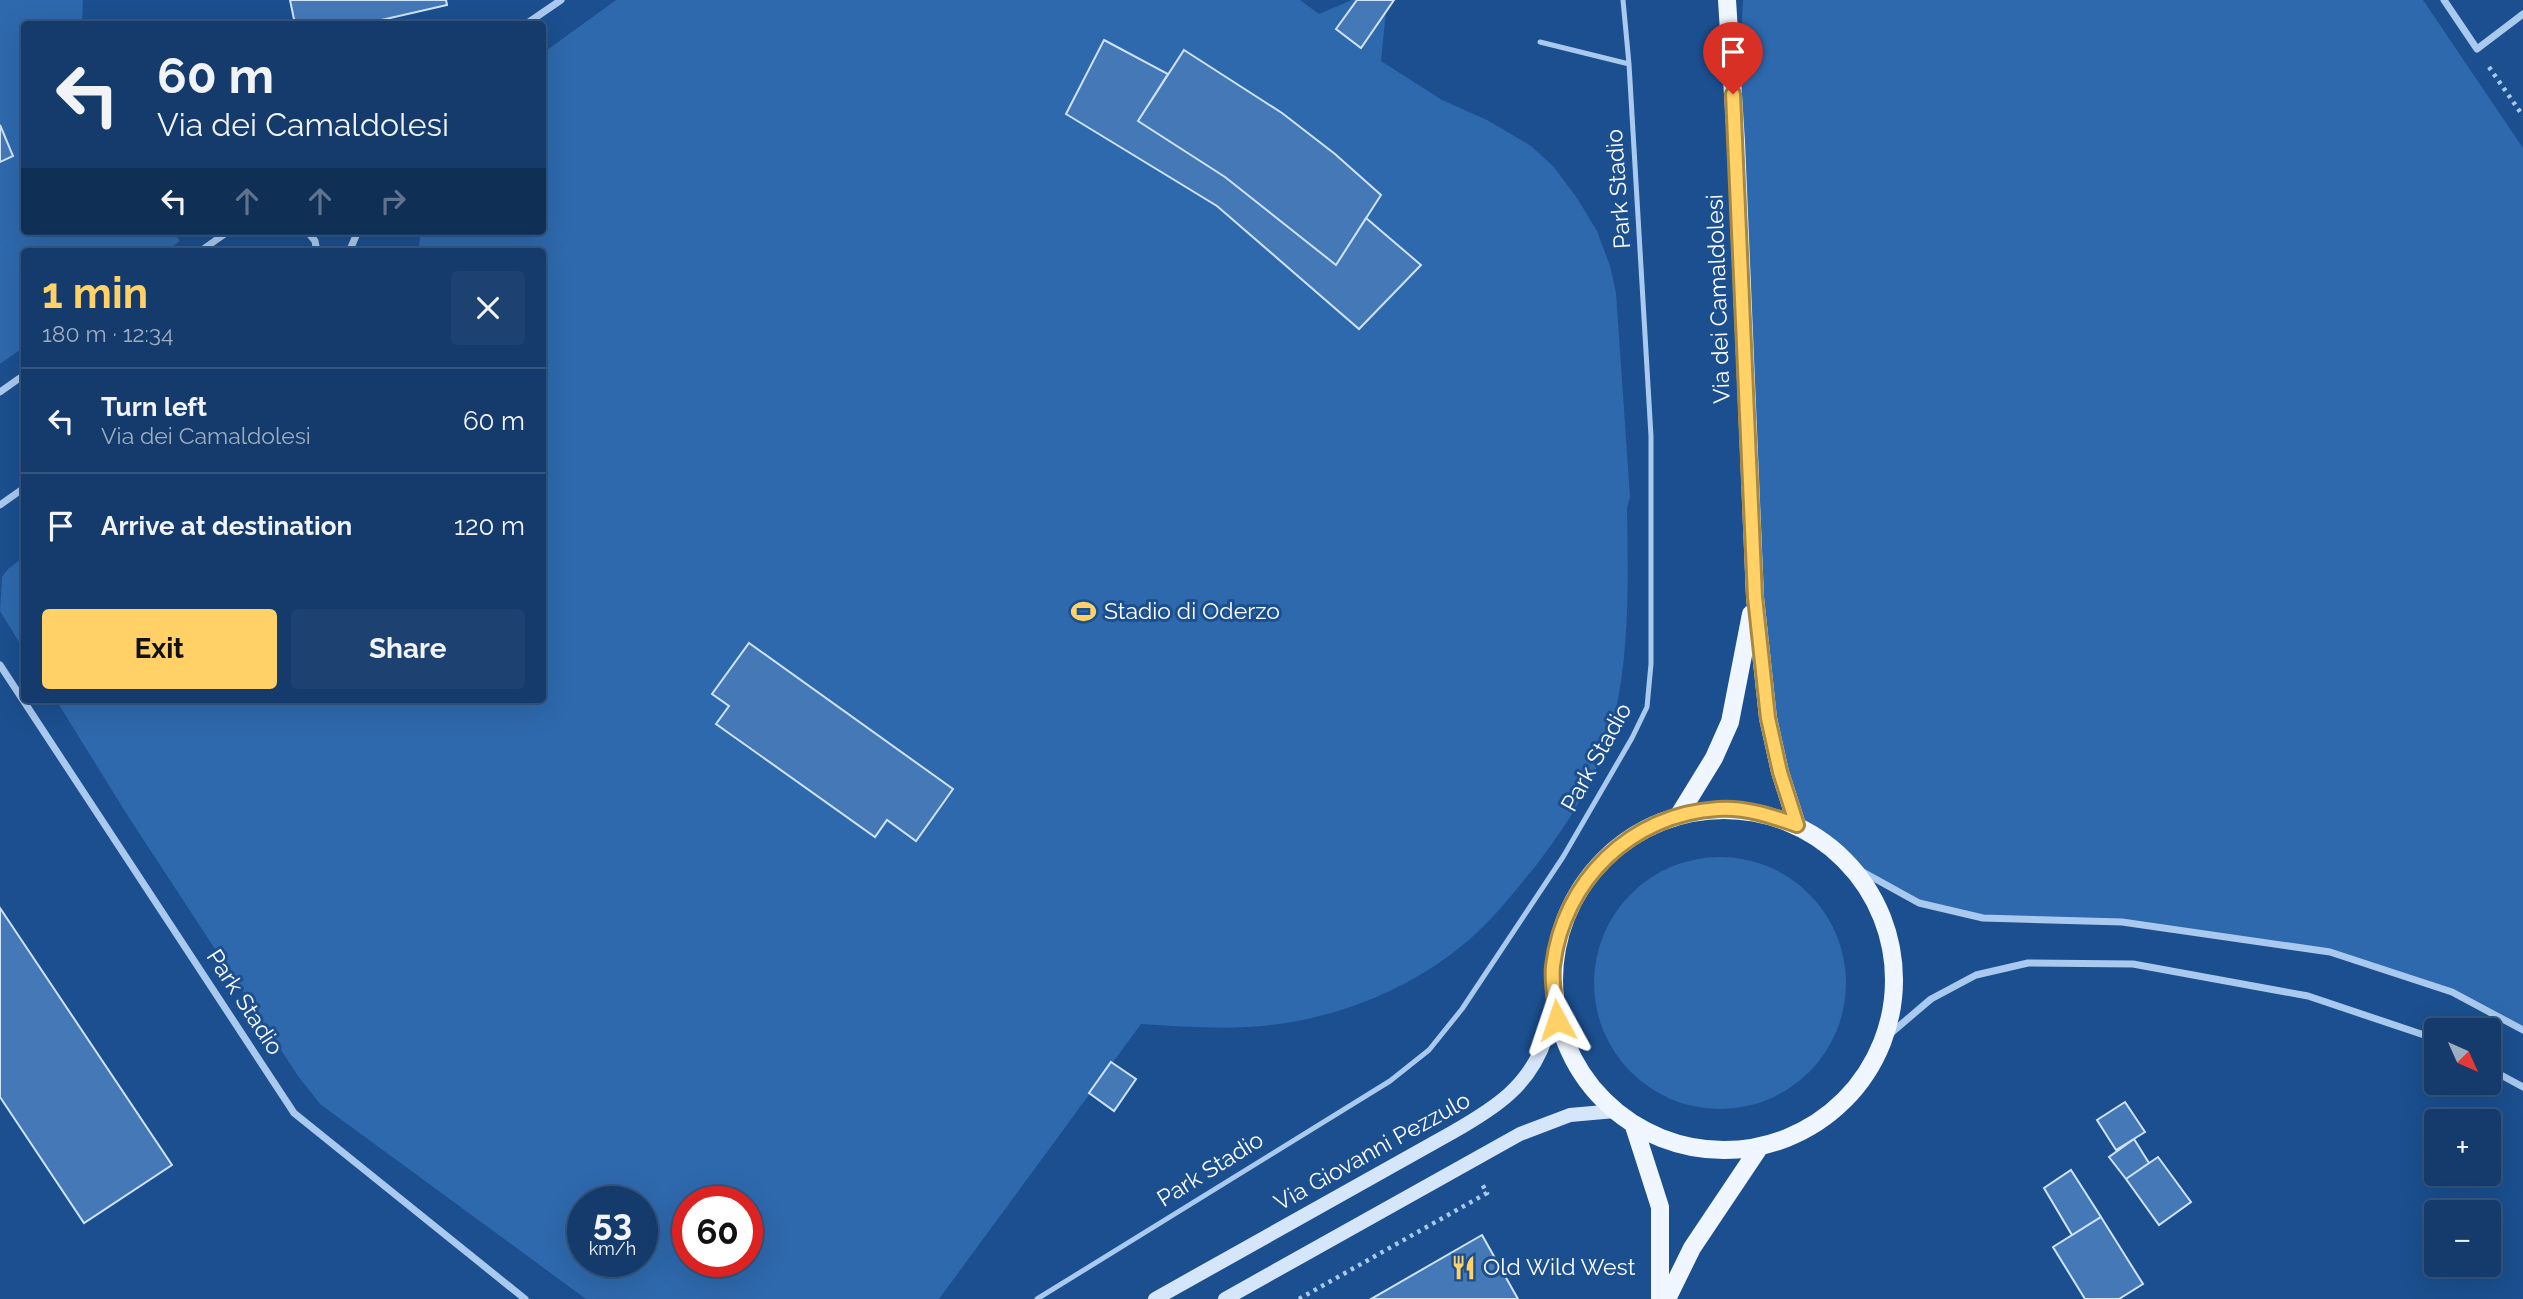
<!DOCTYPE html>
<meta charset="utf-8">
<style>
:root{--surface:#143b6b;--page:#1d4271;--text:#f1f3f6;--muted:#9dadc1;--line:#33557e;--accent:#ffd166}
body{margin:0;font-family:Raleway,sans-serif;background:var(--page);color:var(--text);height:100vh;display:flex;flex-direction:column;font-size:26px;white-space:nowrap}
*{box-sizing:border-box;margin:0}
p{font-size:23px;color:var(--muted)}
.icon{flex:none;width:38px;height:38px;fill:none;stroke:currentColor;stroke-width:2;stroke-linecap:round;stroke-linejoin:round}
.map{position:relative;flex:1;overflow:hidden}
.side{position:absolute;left:21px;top:248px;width:525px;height:455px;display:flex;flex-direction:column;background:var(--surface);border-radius:7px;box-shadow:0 7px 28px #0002,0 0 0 2px var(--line)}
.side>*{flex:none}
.guide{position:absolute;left:21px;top:21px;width:525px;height:214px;border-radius:7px;box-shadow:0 7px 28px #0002,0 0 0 2px var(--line);background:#143b6b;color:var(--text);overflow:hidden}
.needle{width:46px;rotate:135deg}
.buttons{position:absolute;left:2424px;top:1018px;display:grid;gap:14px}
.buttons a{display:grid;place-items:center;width:77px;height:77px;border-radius:7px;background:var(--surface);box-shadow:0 7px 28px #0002,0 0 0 2px var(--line);font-size:35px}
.speed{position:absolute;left:567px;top:1186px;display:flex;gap:14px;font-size:35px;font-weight:700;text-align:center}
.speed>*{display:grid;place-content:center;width:91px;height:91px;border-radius:50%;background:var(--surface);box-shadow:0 7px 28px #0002,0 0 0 2px var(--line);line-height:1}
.speed small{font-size:18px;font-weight:400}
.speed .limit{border:10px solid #d22;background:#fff;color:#111}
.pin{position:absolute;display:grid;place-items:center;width:60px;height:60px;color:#fff;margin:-72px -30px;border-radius:50% 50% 50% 0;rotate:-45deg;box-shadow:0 0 7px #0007}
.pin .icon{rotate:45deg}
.me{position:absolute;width:77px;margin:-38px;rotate:355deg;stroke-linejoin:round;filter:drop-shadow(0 0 5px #0008)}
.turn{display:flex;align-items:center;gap:24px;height:147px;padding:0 21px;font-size:32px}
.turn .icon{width:91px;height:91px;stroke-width:2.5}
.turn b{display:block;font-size:49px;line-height:60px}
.lanes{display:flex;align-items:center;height:66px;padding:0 21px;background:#0003;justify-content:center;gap:35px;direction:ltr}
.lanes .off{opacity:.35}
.round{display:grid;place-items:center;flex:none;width:74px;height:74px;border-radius:7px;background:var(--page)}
.head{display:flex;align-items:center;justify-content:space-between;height:119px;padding:0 21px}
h1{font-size:42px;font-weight:700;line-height:52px;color:var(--accent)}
.cta{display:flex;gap:14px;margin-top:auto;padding:14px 21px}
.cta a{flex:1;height:80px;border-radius:7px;background:var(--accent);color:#111;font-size:28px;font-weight:700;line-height:80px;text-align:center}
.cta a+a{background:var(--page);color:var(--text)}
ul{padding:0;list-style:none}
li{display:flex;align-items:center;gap:21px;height:105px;padding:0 21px;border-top:2px solid var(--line)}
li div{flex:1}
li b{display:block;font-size:26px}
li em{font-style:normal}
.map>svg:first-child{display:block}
</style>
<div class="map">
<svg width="2523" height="1299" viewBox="0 0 2523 1299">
<rect width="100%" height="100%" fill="#1b4f8f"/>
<path fill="#2e69ad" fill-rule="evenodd" d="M0 0H83L82 24H24V231H173L180 241 165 252H24V347L0 364Z
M616 0H1300L1319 14 1352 0H1394L1386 11 1381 61 1442 100 1487 120 1531 146 1553 166 1577 198 1597 231 1610 266 1616 293 1630 497 1627 508C1628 576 1630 648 1615 714 1602 771 1569 823 1534 868 1514 892 1494 918 1470 939 1409 992 1327 1023 1247 1027 1212 1029 1176 1026 1141 1024L939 1299H586L320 1104 298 1076 126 813 56 700H542V252H418L421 231H542L543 53ZM583 1202H642V1262H583ZM688 1202H747V1262H688Z
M1743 0H2423L2523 148V1030L2452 992 2330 952 2122 922 1983 918 1919 903 1852 866 1826 842 1797 825 1768 718 1736 142Z
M24 557V650L0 611 2 577 8 569Z
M1594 983a126 126 0 1 1 252 0a126 126 0 1 1-252 0Z"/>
<path fill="#4478b7" stroke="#cfe3fa" stroke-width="2" d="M290 0H446L447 5 364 24H295Z
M1357 0H1394L1361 48 1336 29Z
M1104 40 1168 74 1138 121 1225 177 1336 265 1366 218 1421 265 1359 329 1217 206 1066 114Z
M1184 50 1282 113 1335 154 1381 195 1336 265 1225 177 1138 121Z
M0 125 13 156 0 162Z
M749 643 953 789 916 841 887 820 875 837 716 724 729 706 712 694Z
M0 908 172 1165 84 1223 0 1097Z
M1111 1062 1136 1079 1114 1111 1089 1093Z
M2125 1102 2145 1132 2116 1150 2097 1120Z
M2134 1139 2149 1163 2126 1179 2109 1157Z
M2158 1157 2191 1202 2159 1225 2126 1179Z
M2071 1170 2101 1217 2072 1235 2044 1188Z
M2101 1217 2143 1284 2119 1299H2085L2053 1247Z
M1482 1235 1518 1299H1371Z"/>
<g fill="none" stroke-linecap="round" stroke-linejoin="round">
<path stroke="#a9c9ee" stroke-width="4.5" stroke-dasharray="3.5 5" stroke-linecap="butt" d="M2489 67 2523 116
M1299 1299 1487 1193 1482 1184"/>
<path stroke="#a9c9ee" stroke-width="5" d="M1623 0 1629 64
M1037 1299 1390 1081 1429 1050 1462 1009 1563 857 1632 738 1647 707 1651 664V436L1629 64 1540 42"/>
<path stroke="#a9c9ee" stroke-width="7" d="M2444 0 2477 49 2523 14
M526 24 561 0
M307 231 315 241 317 252
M199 252 229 231
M349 252 358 231
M0 392 24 375
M0 505 24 488
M0 665 294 1113 525 1299
M1852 866 1919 903 1983 918 2122 922 2330 952 2452 992 2523 1030
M1884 1039 1931 999 1976 975 2028 963 2133 964 2308 996 2436 1039
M2488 1068 2523 1087"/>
<path stroke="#d6e6fa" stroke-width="14" d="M1155 1299 1453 1132C1495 1108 1530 1086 1546 1037 1550 1023 1552 1008 1555 994
M1225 1299 1520 1134 1570 1115 1615 1111"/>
<path stroke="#f0f6ff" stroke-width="18" d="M1727 0 1736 142 1755 597 1768 718 1780 772 1797 825
M1554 980a170 170 0 1 1 340 0a170 170 0 1 1-340 0Z
M1679 815 1714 758 1730 722 1751 614
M1634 1126 1660 1207V1299
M1667 1299 1692 1248 1759 1148"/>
</g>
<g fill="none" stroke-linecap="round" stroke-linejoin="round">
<defs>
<path id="route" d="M1557 1020C1556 1003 1551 983 1553 966 1563 881 1631 814 1718 809 1745 807 1771 816 1797 825L1780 772 1768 718 1755 597 1733 94"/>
</defs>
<use href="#route" stroke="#a68842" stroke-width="18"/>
<use href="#route" stroke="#ffd166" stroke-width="12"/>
</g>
<defs>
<symbol id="stadium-bare" viewBox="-9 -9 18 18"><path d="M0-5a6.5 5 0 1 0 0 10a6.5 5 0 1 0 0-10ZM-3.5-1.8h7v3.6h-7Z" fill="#ffd166" stroke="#1b4f8f" stroke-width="2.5" paint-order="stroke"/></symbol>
<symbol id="restaurant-bare" viewBox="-9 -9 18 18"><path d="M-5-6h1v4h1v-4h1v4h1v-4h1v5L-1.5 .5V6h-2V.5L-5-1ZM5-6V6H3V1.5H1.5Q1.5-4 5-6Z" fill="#ffd166" stroke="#1b4f8f" stroke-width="2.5" paint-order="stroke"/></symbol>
</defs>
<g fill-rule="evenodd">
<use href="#stadium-bare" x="1066" y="594" width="35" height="35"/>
<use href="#restaurant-bare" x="1446" y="1250" width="35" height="35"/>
</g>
<g text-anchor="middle" stroke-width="6" stroke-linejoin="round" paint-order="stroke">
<g font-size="23" fill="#fff" stroke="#1b4f8f">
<text transform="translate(1618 189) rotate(-94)" y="8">Park Stadio</text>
<text transform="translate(1718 299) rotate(-92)" y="8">Via dei Camaldolesi</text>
<text transform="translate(1596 757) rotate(-61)" y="8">Park Stadio</text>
<text transform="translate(245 1002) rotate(57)" y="8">Park Stadio</text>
<text transform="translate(1372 1151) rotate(-29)" y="8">Via Giovanni Pezzulo</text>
<text transform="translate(1210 1169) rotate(-32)" y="8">Park Stadio</text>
</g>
<g font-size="23" fill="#fff" stroke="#1b4f8f" text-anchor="start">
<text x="1104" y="619">Stadio di Oderzo</text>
<text x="1483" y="1275">Old Wild West</text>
</g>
</g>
</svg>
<div class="buttons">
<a><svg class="needle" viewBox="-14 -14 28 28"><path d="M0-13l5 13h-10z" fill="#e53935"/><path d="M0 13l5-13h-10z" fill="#9dadc1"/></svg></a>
<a>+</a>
<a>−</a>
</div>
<div class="speed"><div>53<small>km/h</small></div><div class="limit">60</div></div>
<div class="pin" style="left:1733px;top:94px;background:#d93025"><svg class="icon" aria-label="arrive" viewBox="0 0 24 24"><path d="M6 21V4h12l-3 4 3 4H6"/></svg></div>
<svg class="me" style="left:1557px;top:1020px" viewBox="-20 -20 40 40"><path d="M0-17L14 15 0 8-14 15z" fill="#ffd166" stroke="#fff" stroke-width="4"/></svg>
<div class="guide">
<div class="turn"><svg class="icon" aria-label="left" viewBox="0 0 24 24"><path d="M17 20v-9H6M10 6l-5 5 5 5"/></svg><div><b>60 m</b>Via dei Camaldolesi</div></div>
<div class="lanes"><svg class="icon" aria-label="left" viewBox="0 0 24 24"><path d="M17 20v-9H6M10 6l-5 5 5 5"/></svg><svg class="icon off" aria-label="ahead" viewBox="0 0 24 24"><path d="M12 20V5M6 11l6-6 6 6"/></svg><svg class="icon off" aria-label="ahead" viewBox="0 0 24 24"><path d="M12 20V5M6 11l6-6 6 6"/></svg><svg class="icon off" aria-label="right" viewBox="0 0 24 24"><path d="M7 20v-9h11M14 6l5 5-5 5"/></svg></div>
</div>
<section class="side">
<div class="head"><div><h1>1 min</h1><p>180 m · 12:34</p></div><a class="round"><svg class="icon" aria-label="close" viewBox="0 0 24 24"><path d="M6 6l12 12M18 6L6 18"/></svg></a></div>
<ul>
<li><svg class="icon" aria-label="left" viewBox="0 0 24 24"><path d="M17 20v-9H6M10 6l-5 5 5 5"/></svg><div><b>Turn left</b><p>Via dei Camaldolesi</p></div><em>60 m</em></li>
<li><svg class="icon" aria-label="arrive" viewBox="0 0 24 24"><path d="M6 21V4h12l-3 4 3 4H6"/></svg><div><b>Arrive at destination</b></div><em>120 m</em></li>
</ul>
<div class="cta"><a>Exit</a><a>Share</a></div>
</section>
</div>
